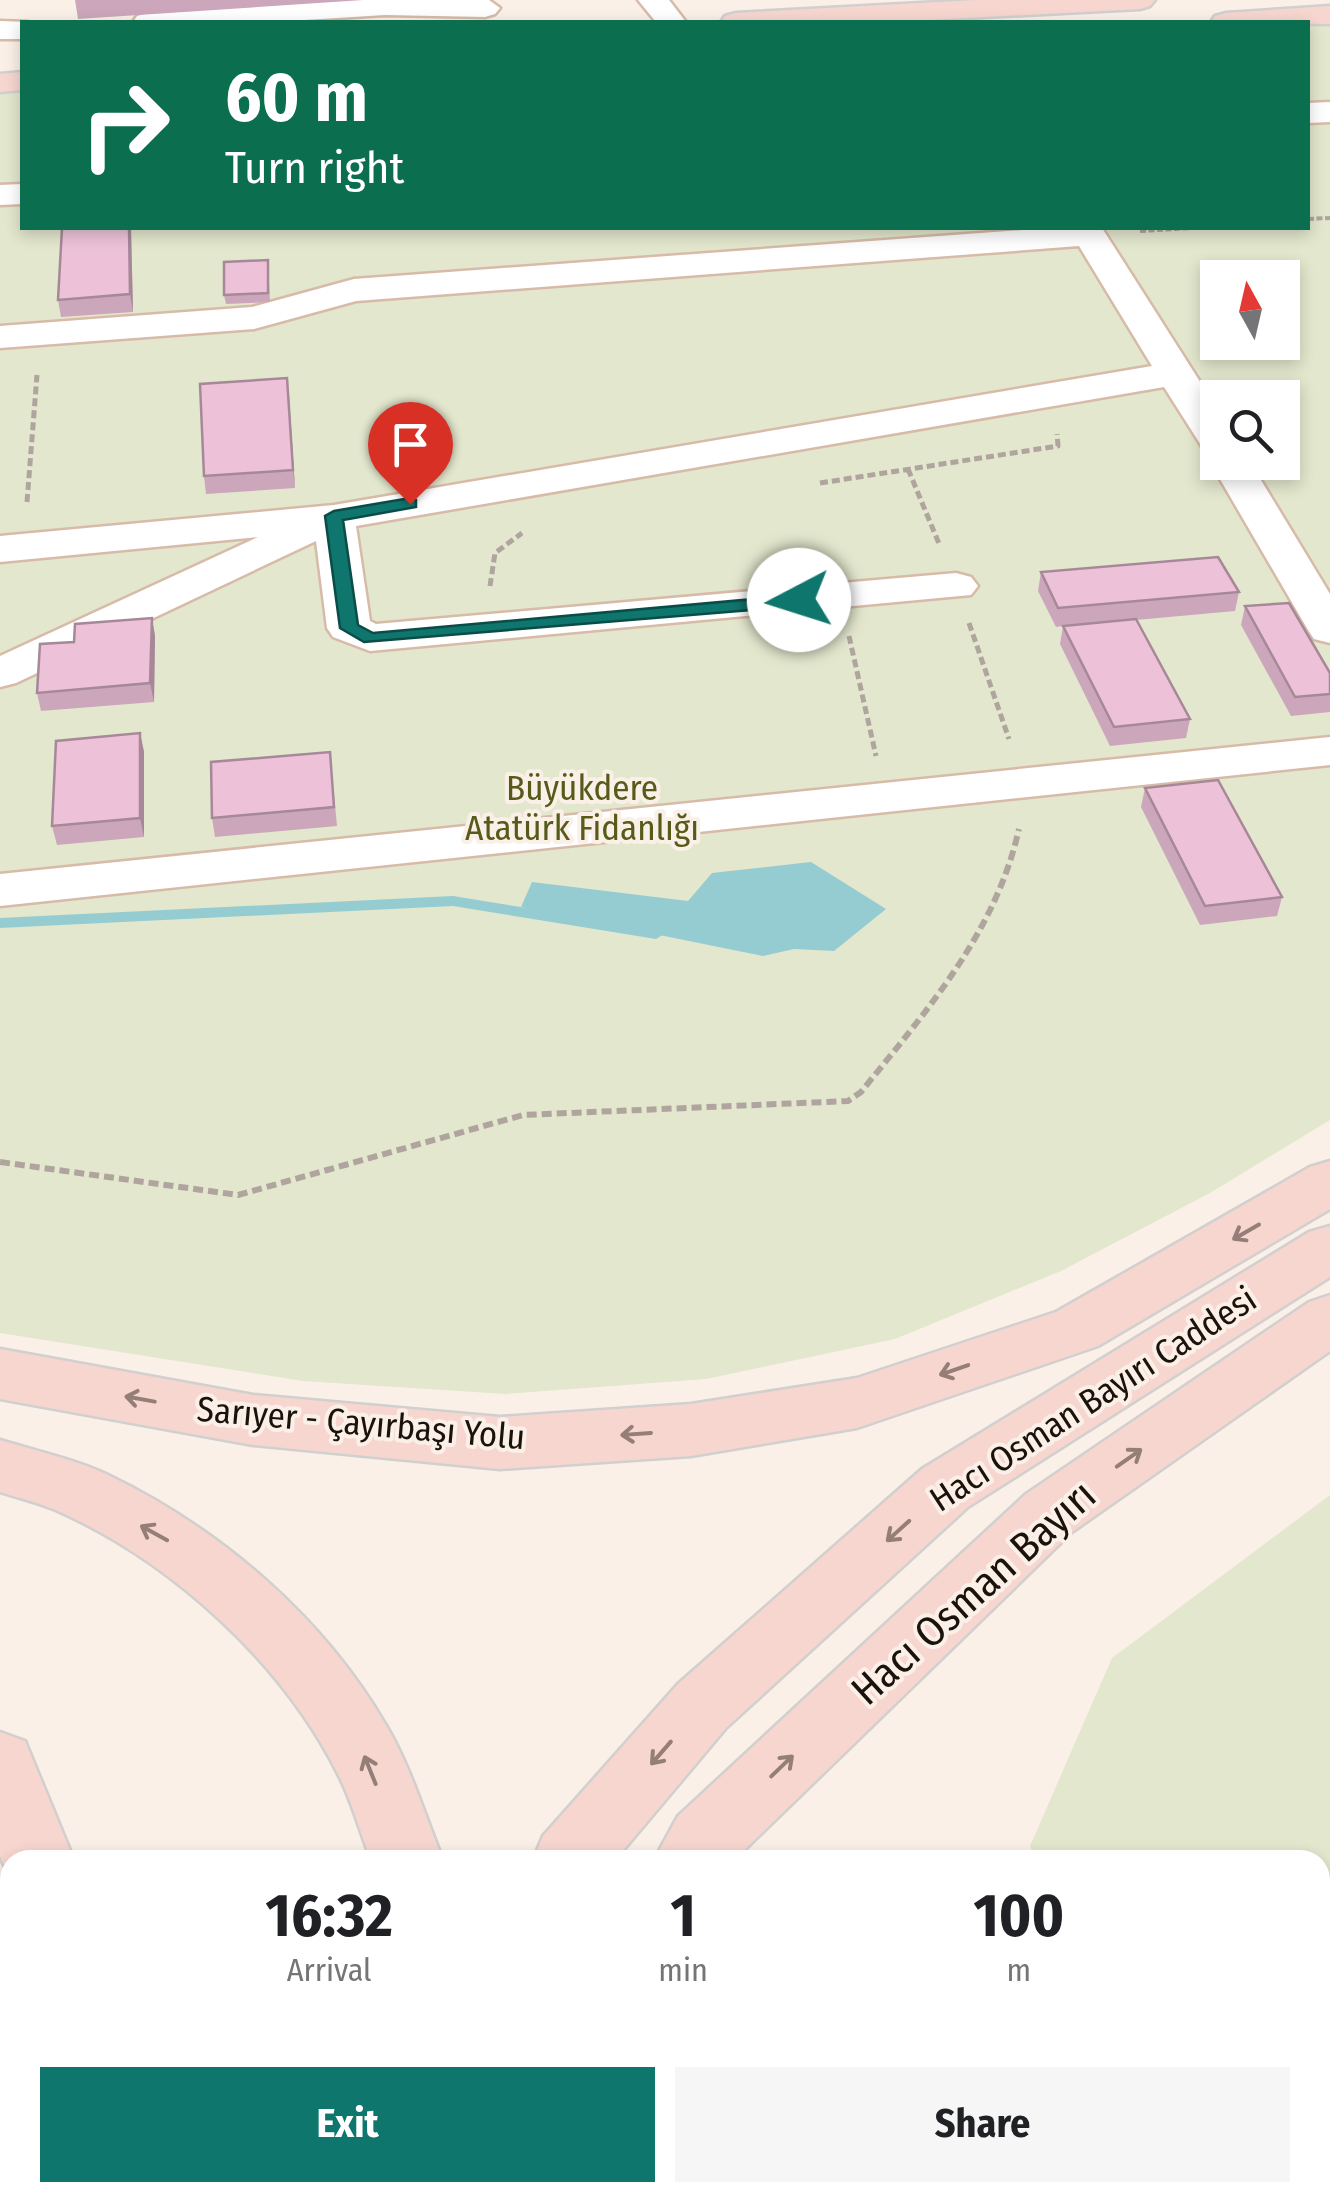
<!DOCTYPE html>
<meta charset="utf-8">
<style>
:root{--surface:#fff;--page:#f6f6f6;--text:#202124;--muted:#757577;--accent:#0f766e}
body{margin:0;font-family:"Fira Sans Condensed",sans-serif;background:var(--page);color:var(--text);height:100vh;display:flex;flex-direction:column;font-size:38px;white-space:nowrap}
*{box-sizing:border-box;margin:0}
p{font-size:32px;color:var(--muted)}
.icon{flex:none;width:55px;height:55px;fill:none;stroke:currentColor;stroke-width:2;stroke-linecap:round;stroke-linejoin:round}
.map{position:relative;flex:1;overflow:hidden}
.details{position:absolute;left:0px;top:1850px;width:1330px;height:352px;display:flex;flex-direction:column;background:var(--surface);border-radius:30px 30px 0 0;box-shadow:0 5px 15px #0003}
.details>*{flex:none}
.guide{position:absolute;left:20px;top:20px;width:1290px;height:210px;border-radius:0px;box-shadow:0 5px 15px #0003;background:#0b6e4f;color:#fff;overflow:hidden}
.needle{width:65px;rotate:352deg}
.controls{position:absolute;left:1200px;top:260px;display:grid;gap:20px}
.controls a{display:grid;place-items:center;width:100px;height:100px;border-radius:0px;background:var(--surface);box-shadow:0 5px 15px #0003;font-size:50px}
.pin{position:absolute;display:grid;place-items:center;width:85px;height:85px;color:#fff;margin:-102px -42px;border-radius:50% 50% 50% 0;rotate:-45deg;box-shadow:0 0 10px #0007}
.pin .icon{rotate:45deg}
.me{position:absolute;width:110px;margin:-55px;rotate:265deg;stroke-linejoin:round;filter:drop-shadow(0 0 8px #0008)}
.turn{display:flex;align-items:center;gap:35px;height:210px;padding:0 40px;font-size:45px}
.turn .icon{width:130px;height:130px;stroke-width:2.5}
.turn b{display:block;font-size:70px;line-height:85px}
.eta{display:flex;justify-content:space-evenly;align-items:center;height:170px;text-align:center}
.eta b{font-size:60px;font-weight:700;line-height:70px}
.button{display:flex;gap:20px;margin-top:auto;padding:20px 40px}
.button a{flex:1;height:115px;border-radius:0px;background:var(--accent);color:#fff;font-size:40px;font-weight:700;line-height:115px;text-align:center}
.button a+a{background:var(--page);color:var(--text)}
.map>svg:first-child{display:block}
</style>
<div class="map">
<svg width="1330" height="2202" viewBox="0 0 1330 2202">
<rect width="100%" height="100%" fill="#fbf0e8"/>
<path fill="#e3e7cd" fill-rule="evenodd" d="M1330 23V1120L1210 1193 1061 1271 895 1339 706 1379 505 1394 303 1381 0 1333V90L22 89V228H1308V25ZM1218 278H1282V342H1218ZM1218 398H1282V462H1218Z
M1330 1495V2202H1190L1186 2193 1320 2192V1860H1036L1030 1846 1112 1658Z"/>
<path fill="#95ccd2" d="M811 862 886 909 834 951 794 949 763 956 521 907 532 882 688 901 712 873Z"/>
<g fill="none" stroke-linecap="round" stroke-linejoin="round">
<path fill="#95ccd2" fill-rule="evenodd" d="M453 896 656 929 664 934 656 939 453 906 0 928V918Z"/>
<defs>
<path id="minor" d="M342 0H489L500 8 495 14 485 17 385 15 273 22H133L137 16 148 13Z
M638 0H669L686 22H656Z
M0 21 28 22H22V39H0Z
M1330 102V122L1308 123V103Z
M22 184V204L0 205V185Z
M1049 228H1102L1218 410V462H1250L1330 594V643L1314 639 1308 630 1210 462 1216 453 1204 450 1164 387 356 526 370 621 376 624 956 573 971 577 978 586 971 595 370 651 333 637 327 628 316 541 16 683 0 687V656L258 537 0 562V536L334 505 1152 366 1079 246 356 301 254 329 0 348V326L252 307 354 279Z
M1330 737V765L0 906V874Z
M989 2192H1072L1076 2202H993Z
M1131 2192H1216L1220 2202H1135Z"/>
<path id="major" d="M977 0H1155L1150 6 1140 9 891 22H721L725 16 736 13Z
M1330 6V24L1211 22 1215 16 1226 13Z
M22 72V90L0 92V74Z
M1330 1161V1209L1098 1346 857 1428 691 1456 500 1469 253 1445 0 1399V1349L253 1395 500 1417 691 1404 857 1378 1056 1312 1310 1167Z
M1330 1226V1277L968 1507 726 1728 615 1860H533L543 1836 678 1684 922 1469 1309 1232Z
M1330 1295V1351L1072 1532 734 1860H654L678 1816 1026 1494 1309 1302Z
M0 1440C36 1451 74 1459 108 1475 222 1530 324 1618 387 1727 411 1768 425 1816 443 1860H371C360 1832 352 1801 338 1774 282 1662 172 1562 58 1511 40 1503 19 1498 0 1492Z
M0 1732 25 1741 74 1860H10V1879L0 1856Z
M38 2192H118L116 2202H36Z
M296 2192H377L373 2202H292Z"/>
</defs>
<use href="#minor" stroke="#d7bba8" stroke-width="5"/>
<use href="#major" stroke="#d1d0ce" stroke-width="5"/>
<path stroke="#b0a59e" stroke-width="4" stroke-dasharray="6 2.5" stroke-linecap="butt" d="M1308 219 1330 218
M1140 231 1192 228"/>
<path stroke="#b0a59e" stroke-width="5" stroke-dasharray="8 4" stroke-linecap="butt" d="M908 469 940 546
M820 483 1058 446 1057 434
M27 502 37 375
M490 586 495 553 522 533
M969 623 1009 739
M849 636 876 756"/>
<path stroke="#b0a59e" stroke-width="6" stroke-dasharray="10 5" stroke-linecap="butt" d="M0 1162 238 1195 523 1115 848 1101 861 1092C927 1010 995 934 1019 829"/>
<use href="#minor" fill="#fff" fill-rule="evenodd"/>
<use href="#major" fill="#f7d6d0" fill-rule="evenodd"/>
<defs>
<path id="major-bridge" d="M452 2202 453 2192"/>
</defs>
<use href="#major-bridge" stroke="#d1d0ce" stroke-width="76" stroke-linecap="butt"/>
<use href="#major-bridge" stroke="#f7d6d0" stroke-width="71"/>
</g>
<path fill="#cca7bb" d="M75 0H363L78 19Z
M62 228H131L133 312 61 317 58 300Z
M268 260 270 302 226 304 224 295Z
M287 378 295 488 206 494 204 476Z
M1041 572 1239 592 1235 611 1136 620 1190 719 1186 738 1110 746 1060 644 1063 626 1056 627 1038 591Z
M1245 606 1330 673V712L1291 716 1241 625Z
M152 618 155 636 154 702 41 711 37 693 74 642Z
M140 733 144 752V837L57 845 52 826Z
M330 752 337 826 215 837 212 818Z
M1145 788 1282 897 1277 916 1200 925 1141 807Z"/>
<path fill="#a68898" d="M129 228H131L133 312 130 294Z
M287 378 289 395 295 488 293 470Z
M152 618 155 636 154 702 150 683Z
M140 733 144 752V837L140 818Z"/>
<path fill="#edc2d9" stroke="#a68898" stroke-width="2.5" d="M62 228H129L130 294 58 300Z
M268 260V293L224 295V262Z
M287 378 293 470 204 476 200 384Z
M1218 557 1239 592 1058 608 1041 572Z
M1289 603 1330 673V694L1295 697 1245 606Z
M152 618 150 683 37 693 40 644 74 642 75 624Z
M1136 619 1190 719 1114 727 1063 626Z
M140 733V818L52 826 56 741Z
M330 752 334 807 212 818 211 762Z
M1218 780 1282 897 1205 906 1145 788Z"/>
<defs><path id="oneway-shaft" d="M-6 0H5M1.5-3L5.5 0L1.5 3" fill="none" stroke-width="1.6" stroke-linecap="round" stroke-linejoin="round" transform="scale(2.5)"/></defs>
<g stroke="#947e77">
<use href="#oneway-shaft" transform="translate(1246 1232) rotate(150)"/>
<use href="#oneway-shaft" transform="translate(954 1370) rotate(161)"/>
<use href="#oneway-shaft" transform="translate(140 1399) rotate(-170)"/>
<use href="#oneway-shaft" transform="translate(636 1434) rotate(176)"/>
<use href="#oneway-shaft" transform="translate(1129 1458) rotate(-35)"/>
<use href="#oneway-shaft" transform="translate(898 1531) rotate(138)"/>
<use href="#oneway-shaft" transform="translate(154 1533) rotate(-151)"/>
<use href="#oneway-shaft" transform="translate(661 1753) rotate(131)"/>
<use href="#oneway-shaft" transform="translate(782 1766) rotate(-44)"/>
<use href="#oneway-shaft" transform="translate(370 1770) rotate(-112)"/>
</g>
<path fill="#0f766e" stroke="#0a4d48" stroke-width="2.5" d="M410 498 416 500V507L343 520 358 625 373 633 799 595 808 600 799 606 364 642 340 628 325 516 334 511Z"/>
<g text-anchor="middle" stroke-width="8" stroke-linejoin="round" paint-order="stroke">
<g font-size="35" fill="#565b19" stroke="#fbf0e8">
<text x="582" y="800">Büyükdere<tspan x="582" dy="40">Atatürk Fidanlığı</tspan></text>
</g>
<g font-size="35" fill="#1b120b" stroke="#fbf0e8">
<text transform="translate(1093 1399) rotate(-33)" y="12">Hacı Osman Bayırı Caddesi</text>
<text transform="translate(361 1423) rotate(5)" y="12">Sarıyer - Çayırbaşı Yolu</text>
</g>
<g font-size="42" fill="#1b120b" stroke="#fbf0e8">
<text transform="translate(973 1592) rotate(-42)" y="15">Hacı Osman Bayırı</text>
</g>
</g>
</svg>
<div class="controls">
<a><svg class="needle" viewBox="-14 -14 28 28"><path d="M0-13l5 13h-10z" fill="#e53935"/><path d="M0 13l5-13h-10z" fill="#757577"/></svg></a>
<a><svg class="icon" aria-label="search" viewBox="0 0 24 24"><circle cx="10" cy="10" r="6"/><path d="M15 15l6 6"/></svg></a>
</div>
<div class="pin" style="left:410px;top:504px;background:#d93025"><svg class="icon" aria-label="arrive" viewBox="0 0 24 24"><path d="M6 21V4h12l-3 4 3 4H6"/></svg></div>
<svg class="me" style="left:799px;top:600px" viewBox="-20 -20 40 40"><circle r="19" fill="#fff"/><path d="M0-13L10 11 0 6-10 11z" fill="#0f766e"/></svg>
<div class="guide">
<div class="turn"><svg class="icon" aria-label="right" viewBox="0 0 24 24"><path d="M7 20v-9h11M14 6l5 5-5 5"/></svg><div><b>60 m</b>Turn right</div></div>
</div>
<section class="details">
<div class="eta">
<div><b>16:32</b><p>Arrival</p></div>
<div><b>1</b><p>min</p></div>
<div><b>100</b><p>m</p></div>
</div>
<div class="button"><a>Exit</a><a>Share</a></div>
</section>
</div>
